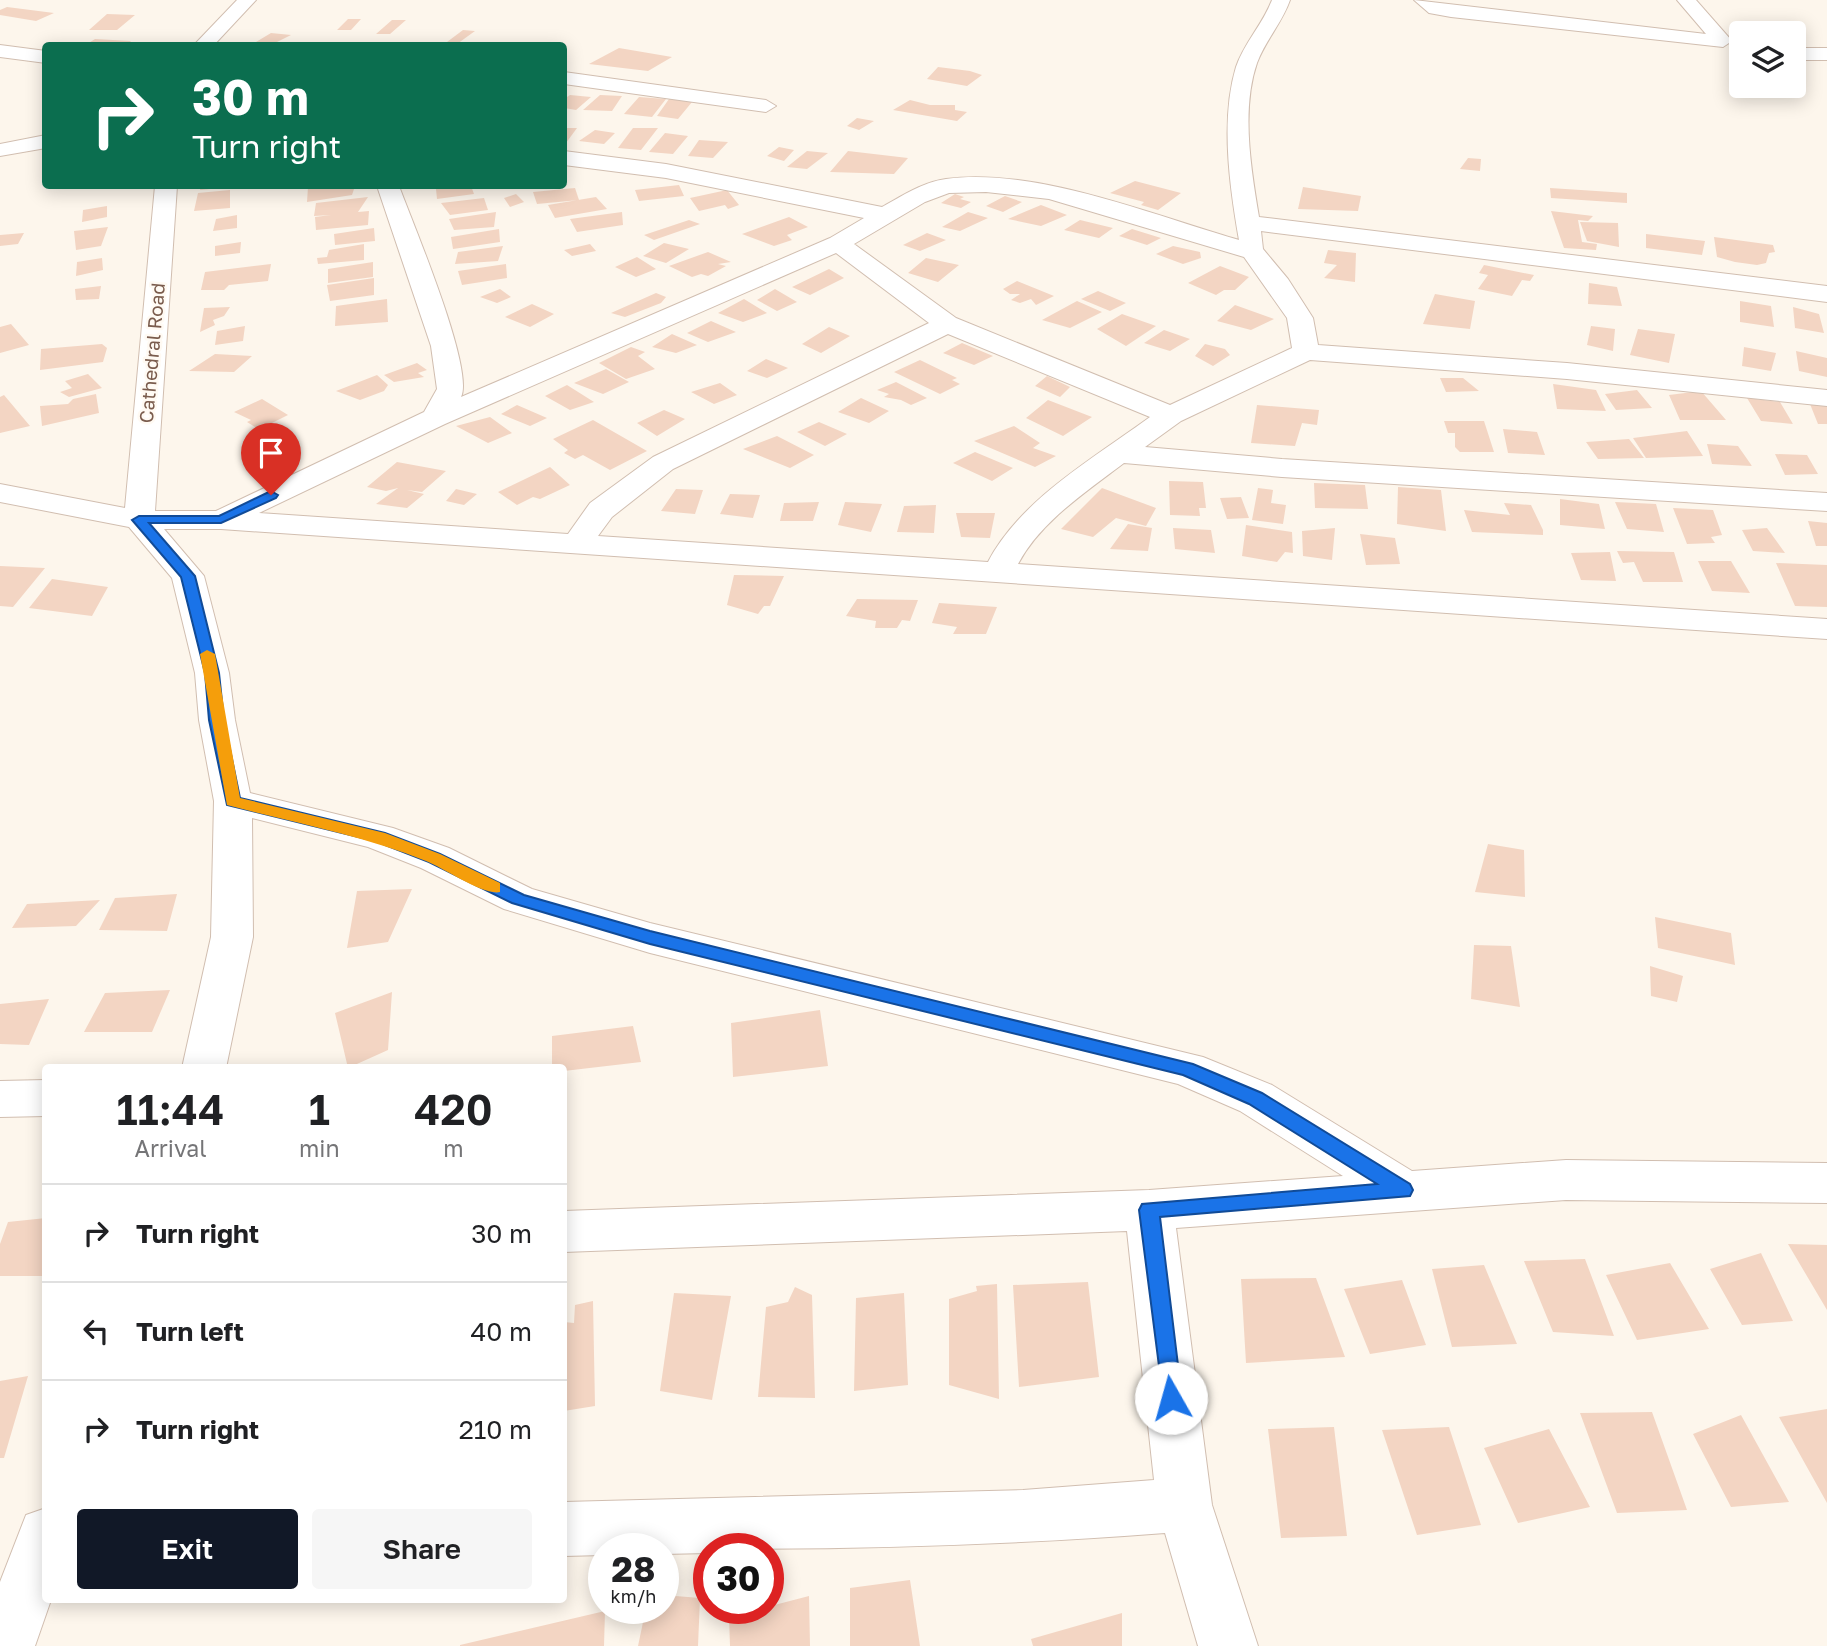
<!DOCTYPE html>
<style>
:root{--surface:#fff;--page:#f6f6f6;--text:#202124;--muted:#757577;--line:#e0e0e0;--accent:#111827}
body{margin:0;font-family:"Golos Text",sans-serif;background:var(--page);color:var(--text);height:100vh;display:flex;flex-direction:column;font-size:26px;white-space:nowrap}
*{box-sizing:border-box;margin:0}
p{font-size:23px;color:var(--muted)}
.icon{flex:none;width:38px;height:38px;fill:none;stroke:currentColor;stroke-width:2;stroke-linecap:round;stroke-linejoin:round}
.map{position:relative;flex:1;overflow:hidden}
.details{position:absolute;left:42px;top:1064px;width:525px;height:539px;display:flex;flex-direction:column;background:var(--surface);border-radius:7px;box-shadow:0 4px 18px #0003}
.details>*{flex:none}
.guide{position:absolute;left:42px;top:42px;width:525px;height:147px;border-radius:7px;box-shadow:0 4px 18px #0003;background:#0b6e4f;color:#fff;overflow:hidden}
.buttons{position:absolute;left:1729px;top:21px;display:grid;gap:14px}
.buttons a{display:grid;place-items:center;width:77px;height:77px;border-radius:7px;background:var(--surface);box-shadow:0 4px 18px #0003;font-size:35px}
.speed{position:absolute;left:588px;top:1533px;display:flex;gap:14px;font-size:35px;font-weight:700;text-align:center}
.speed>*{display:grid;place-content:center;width:91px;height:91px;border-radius:50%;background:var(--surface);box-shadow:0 4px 18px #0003;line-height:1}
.speed small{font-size:18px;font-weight:400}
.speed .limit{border:10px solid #d22;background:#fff;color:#111}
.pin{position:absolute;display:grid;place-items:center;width:60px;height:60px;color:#fff;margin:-72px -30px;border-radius:50% 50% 50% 0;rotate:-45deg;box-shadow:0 0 7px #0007}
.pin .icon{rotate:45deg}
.me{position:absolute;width:77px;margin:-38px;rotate:353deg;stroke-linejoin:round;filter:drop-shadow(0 0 5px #0008)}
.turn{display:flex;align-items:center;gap:24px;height:147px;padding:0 35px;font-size:32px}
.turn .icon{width:91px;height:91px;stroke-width:2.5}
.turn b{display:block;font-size:49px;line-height:60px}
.eta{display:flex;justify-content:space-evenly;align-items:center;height:119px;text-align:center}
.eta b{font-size:42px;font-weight:600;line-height:49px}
.button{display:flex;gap:14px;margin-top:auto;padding:14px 35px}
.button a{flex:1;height:80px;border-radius:7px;background:var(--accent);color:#fff;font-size:28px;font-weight:600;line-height:80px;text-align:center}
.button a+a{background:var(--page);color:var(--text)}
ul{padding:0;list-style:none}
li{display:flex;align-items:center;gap:21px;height:98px;padding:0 35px;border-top:2px solid var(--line)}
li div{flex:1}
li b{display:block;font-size:26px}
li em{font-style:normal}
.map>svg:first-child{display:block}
</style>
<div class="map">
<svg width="1827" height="1646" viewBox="0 0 1827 1646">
<rect width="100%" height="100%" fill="#fdf6ec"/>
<path fill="#f3d5c3" d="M7 7 54 13 36 21 0 15V10Z
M107 14 135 15 117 30H89Z
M348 19H361L351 30H337Z
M392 20H406L390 34H376Z
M463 30 475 31 457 44 447 42Z
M271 33 291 35 275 43 256 42Z
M95 39 131 41 126 46H84Z
M619 48 672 57 648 71 589 64Z
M938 67 970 71 982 75 967 86 927 79Z
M570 95 591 97 576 110 564 108V99Z
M600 95 622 96 612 111 583 110Z
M639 97 666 99 652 117 624 114Z
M669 99 692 102 678 119 657 116Z
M910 100 930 105H955V110L967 112 957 121 893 110Z
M857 118 874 121 859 130 847 126Z
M564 128H577L566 143H564Z
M633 128H658L641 150 618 148Z
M595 130 615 133 604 144 579 141Z
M665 133 688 136 673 154 649 152Z
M699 140 728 142 713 158 688 156Z
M779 147 794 150 784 161 767 156Z
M807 151 828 153 807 169 787 167Z
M848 151 908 158 894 174 830 172Z
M1468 158 1481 159 1480 171 1460 169Z
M1135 181 1181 193 1158 210 1141 205 1144 202 1110 193Z
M679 185 684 196 639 201 635 190Z
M201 186H232V187L200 190Z
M355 186 352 195 307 202 308 187Z
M471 186 474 194 437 199 436 189Z
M1303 187 1361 196 1358 211 1298 209Z
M575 188 579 200 537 204 533 192Z
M1550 188 1627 193V203L1551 198Z
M230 190V208L194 211 198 193Z
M727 190 739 205 728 209 725 205 699 211 690 198Z
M516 194 524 202 510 207 504 198Z
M955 194 964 197 960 199 971 202 961 208 941 203Z
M1005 196 1022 202 1003 212 986 206Z
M368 197 358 212 369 211 368 225 316 230 315 217 331 215 314 216 316 203Z
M596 197 607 209 555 218 548 205Z
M484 198 488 210 450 215 441 203Z
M1041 205 1067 215 1041 226 1008 219Z
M107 206V217L82 222 83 210Z
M1551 211 1593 216 1588 221 1578 220 1582 242 1597 244 1596 250 1564 248Z
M496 212 494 227 454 230 449 219Z
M622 212 623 225 577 232 570 219Z
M968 212 988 218 960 231 942 227Z
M237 215V228L213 231 216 219Z
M789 217 808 227 787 235 792 240 774 246 742 234Z
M689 220 700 224 654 240 644 235Z
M1080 220 1113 228 1099 238 1064 230Z
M1580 222 1618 223 1619 247 1587 241Z
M108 227 101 246 76 250 74 231Z
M374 228 375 241 335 245 334 234Z
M499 229 500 242 453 249 451 237Z
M1132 229 1161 238 1147 245 1119 236Z
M24 233 18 244 0 246V235Z
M927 233 946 240 920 251 903 245Z
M1646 234 1705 241 1702 255 1646 248Z
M1714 237 1773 245 1775 252 1769 253 1766 263 1757 265 1735 262 1717 257Z
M241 242 240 253 215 256V246Z
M664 243 689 249 666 263 643 256Z
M364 244V260L318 264 317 258 327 257 329 250Z
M590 244 596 251 572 256 564 250Z
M503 246 498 261 455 264 458 252Z
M1173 246 1200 252 1201 258 1183 264 1156 254Z
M1328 250 1356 253 1355 282 1324 278 1337 265 1324 263Z
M708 252 731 262 718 264 726 266 708 276 701 274 692 277 669 266Z
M637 257 656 269 636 277 615 267Z
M102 258 103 270 76 276 77 262Z
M926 258 959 265 938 282 908 273Z
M373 262V277L328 283V269Z
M271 264 268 281 229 285 224 290H201L205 272Z
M506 264 507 278 462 285 458 271Z
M1484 265 1534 275 1530 281 1522 280 1512 296 1478 289 1488 275 1479 273Z
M1220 266 1249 277 1235 290H1224L1216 295 1188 283Z
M829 269 844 278 810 295 792 287Z
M374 278V295L330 301 327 285Z
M1017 281 1054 296 1036 305 1031 299 1020 303 1011 300 1020 294H1010L1003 289Z
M1589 283 1617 287 1622 306 1588 304Z
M101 286 99 299 76 300 75 289Z
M500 289 511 297 497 303 480 297Z
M775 289 797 302 777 311 757 300Z
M1098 291 1126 303 1110 311 1081 299Z
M656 293 666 297 661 303 625 317 611 313Z
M1435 294 1475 301 1470 329 1423 324Z
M387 299 388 322 335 326 336 306Z
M744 299 767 313 743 322 718 313Z
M1077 301 1102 312 1070 328 1042 320Z
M1740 301 1771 306 1774 327 1740 322Z
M532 304 554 314 530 327 505 317Z
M1235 305 1274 319 1251 330 1217 321Z
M230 307 224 316 213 320 215 325 200 332 204 308Z
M1793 307 1819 314 1824 333 1795 328Z
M1122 314 1156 326 1126 346 1097 329Z
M711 321 736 332 708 342 687 333Z
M11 324 29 345 0 353V327Z
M245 326 243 341 215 345 217 331Z
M1591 326 1615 329 1613 351 1587 345Z
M829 327 850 336 821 353 802 344Z
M1638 329 1675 334 1669 363 1630 355Z
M1164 330 1190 339 1170 351 1144 343Z
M672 334 697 345 676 353 652 347Z
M962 343 993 356 974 365 943 353Z
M102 344 107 348 103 362 40 370 41 349Z
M1205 344 1225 349 1230 355 1213 366 1195 356Z
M631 347 645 352 638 356 655 369 626 379 599 363Z
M1744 347 1776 353 1771 371 1742 366Z
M1796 351 1827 358V377L1799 371Z
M215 354 252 356 234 372 189 371Z
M766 359 788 368 767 378 747 371Z
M920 360 957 378 952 380 960 384 940 394 894 372Z
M417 363 427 370 418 373 424 377 394 382 384 375Z
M606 369 629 382 603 394 574 383Z
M88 374 102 388 69 397 60 392 72 388 65 381Z
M377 375 388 385 384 391 360 400 336 391Z
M1047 376 1070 387 1060 397 1035 386Z
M1440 378H1463L1479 391 1446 392Z
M896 382 927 398 911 405 901 400 884 397 889 394 877 390Z
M720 383 737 395 714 404 691 392Z
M1553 384 1596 390 1606 411 1557 409Z
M567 385 594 402 570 410 545 396Z
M1637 390 1652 408 1616 410 1605 394Z
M1701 391 1726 420H1680L1669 395Z
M96 394 99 413 42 426 40 406 68 404 73 399Z
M4 395 30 426 0 433V397Z
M861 398 889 411 869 423 838 412Z
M1747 398 1780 402 1793 424 1761 421Z
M262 399 288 415 268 425 255 427 247 422 251 420 234 412Z
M1048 400 1092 417 1063 436 1026 418Z
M1810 404 1827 406V424H1818Z
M517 405 547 418 530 426 501 414Z
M1257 405 1319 410 1317 425 1302 423 1295 446 1251 443Z
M664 410 685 419 657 436 637 423Z
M490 417 512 433 488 443 456 426Z
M593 420 647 451 610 470 583 455 575 459 564 453 568 450 553 439Z
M1444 421H1484L1494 452H1460L1455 447V433H1448Z
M819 422 847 434 825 446 797 432Z
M1014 426 1040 443 1033 448 1056 456 1035 467 974 441Z
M1503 429 1537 432 1545 455 1508 453Z
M1687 431 1703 456 1646 458 1633 438Z
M777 436 814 455 790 468 743 449Z
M1629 439 1644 458 1598 459 1586 442Z
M1707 444 1738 446 1752 466 1712 464Z
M975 452 1013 468 992 481 953 463Z
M1775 454 1807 455 1818 474 1785 475Z
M397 462 446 471 422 492 407 490 424 494 407 508 376 504 398 488 386 491 367 487Z
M550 467 570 485 540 499 533 497 517 505 498 492Z
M1169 481 1203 482 1206 508H1199L1200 516 1170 515Z
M1314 483 1365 485 1368 509 1315 508Z
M1398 487 1441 490 1446 531 1397 524Z
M1102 488 1156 508 1146 526 1116 518 1093 537 1061 529Z
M1258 488 1273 490 1271 503 1286 505 1283 524 1252 520Z
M456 489 477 494 464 505 446 501Z
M676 489 703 490 695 514 661 511Z
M730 494 760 495 753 518 720 514Z
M1241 497 1249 518 1227 519 1220 498Z
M1560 499 1599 504 1605 529 1560 525Z
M819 502 813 521H780L784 503Z
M845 502 882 504 871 532 838 525Z
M1615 502 1656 504 1664 532 1627 529Z
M1504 503 1531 505 1543 530V535L1472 532 1464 510 1510 515Z
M936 505 934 533 897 532 904 506Z
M1673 508 1713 510 1722 535 1711 537 1715 543 1687 544Z
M956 513H995L990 538 961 537Z
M1808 521 1827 523V546H1816Z
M1128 524 1152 528 1148 551 1110 549Z
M1246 525 1292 532 1293 553 1285 552 1277 562 1242 556Z
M1173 528 1211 530 1215 553 1175 549Z
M1335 528 1332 560 1303 556 1302 531Z
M1767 528 1785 553 1753 551 1742 530Z
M1360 534 1395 538 1400 564 1366 565Z
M1617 551 1674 552 1683 582H1643L1634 562 1623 563Z
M1610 552 1616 581 1581 580 1571 553Z
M1698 561H1731L1750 593 1712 591Z
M1776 563 1827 565V607L1795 606Z
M0 566 45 568 13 607 0 606Z
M734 575 784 576 770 606H764L758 614 727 605Z
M52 579 108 587 92 616 29 608Z
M857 599 918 600 910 621 902 620 897 628H875L876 621 846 616Z
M939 603 997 607 986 634H953L957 627 932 623Z
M1488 844 1524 850 1525 897 1475 892Z
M412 889 388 942 347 948 357 891Z
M177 894 167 931 99 930 115 898Z
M100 900 76 926 12 928 27 904Z
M1655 917 1731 933 1735 965 1658 948Z
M1474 945 1511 946 1520 1007 1471 999Z
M1650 966 1683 976 1677 1002 1651 996Z
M170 990 152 1032H84L105 993Z
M392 992 388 1050 348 1068 335 1013Z
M49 999 29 1045 0 1044V1004Z
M820 1010 828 1066 733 1077 731 1023Z
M633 1026 641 1062 564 1071V1068H552V1036Z
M46 1218V1276H0V1244L8 1222Z
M1788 1244 1827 1245V1310Z
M1761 1253 1793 1321 1742 1325 1710 1269Z
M1585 1259 1614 1336 1553 1332 1524 1261Z
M1670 1263 1709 1329 1637 1340 1606 1275Z
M1484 1265 1517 1344 1452 1347 1432 1269Z
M1316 1278 1345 1357 1246 1363 1241 1279Z
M1402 1280 1426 1345 1370 1354 1344 1289Z
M1088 1282 1099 1377 1019 1387 1013 1285Z
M997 1284 999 1399 949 1385V1299L977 1291 976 1286Z
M795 1287 812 1295 815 1398 758 1397 766 1307 788 1302Z
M674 1293 731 1296 712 1400 660 1391Z
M904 1293 908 1385 854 1391 856 1298Z
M593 1301 595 1406 564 1411V1322L574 1323 575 1305Z
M28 1376 4 1458H0V1381Z
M1827 1409V1503L1779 1417Z
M1652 1412 1687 1510 1617 1513 1580 1413Z
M1741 1415 1789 1502 1731 1507 1693 1434Z
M1334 1427 1347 1536 1281 1538 1268 1429Z
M1449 1427 1481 1525 1417 1535 1382 1430Z
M1549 1429 1590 1507 1518 1523 1484 1448Z
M910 1580 920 1646H850V1588Z
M663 1595 700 1598 698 1646H638L646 1608H663Z
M809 1596 810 1646H730L729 1617Z
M605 1611 604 1646H460V1645Z
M1122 1613V1646H1033L1031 1639Z"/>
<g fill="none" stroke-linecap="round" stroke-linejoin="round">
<defs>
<path id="street" d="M237 0H256L213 46H193Z
M1272 0H1290C1282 23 1265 41 1257 63 1241 109 1251 170 1259 217L1827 286V302L1261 231 1263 249 1288 279 1313 318 1318 345 1567 363 1827 390V406L1567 379 1310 360 1181 421 1145 447 1282 459 1827 493V511L1282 477 1124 463C1087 491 1040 522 1018 564L1827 619V639L221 529H164L204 576 229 673 235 720 250 793 393 828 449 848 532 889 650 923 1203 1057 1272 1085 1412 1171 1566 1160 1827 1163V1203L1566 1200 1176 1228 1212 1505 1258 1646H1198L1165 1533C1012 1545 859 1549 709 1549V1553L663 1554V1549H604V1555L564 1556V1502L1023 1490 1154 1480 1127 1231 564 1252V1211L1149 1190 1343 1176 1240 1111 1178 1084 650 953 504 909 421 868 368 847 252 818 253 937 226 1068H182L211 937 214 801 199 720 195 673 172 578 129 527 0 502V484L125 508 155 186H177L155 511H216L424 412 437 389 431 346 377 186H399C412 221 475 370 461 397L830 238 864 218 666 178 564 165V151L666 164 882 207C902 196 923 182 946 179 1036 167 1152 215 1239 240 1230 189 1220 120 1236 67 1244 43 1263 24 1272 0ZM986 192 1049 199 1244 257 1287 318 1292 348 1170 405 956 318 854 244 925 202 949 193ZM836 253 929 323 653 457 590 503 568 534 259 513 445 424ZM948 334 1150 417C1094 458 1021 499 988 562L598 536 612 517 673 469Z
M1414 0 1706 34 1677 0H1696L1732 41 1723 47 1451 17 1429 13Z
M0 45 46 51V63L0 57Z
M1794 48H1827V60H1794Z
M564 72 766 100 776 106 766 112 564 84Z
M46 135V148L0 156V144Z
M46 1080V1116L0 1117V1081Z
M46 1508V1600H51L35 1646H0V1582L26 1515Z"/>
</defs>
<use href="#street" stroke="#d1beb0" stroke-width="2"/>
<use href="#street" fill="#fff" fill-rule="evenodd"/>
</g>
<path fill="#1a73e8" stroke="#114b97" stroke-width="2" d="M271 491 278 495 276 498 221 523H149L195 576 219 673 224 720 240 798 385 833 440 854 524 895 650 931 1193 1064 1262 1093 1410 1184 1413 1190 1410 1196 1160 1217 1182 1398 1179 1405 1171 1408 1164 1405 1139 1210 1142 1204 1377 1184 1249 1104 1183 1075 650 944 512 903 429 862 375 841 227 805 209 720 205 673 181 577 132 520 139 516H219Z"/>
<path fill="#f59e0b" d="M207 650 215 654 240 798 385 833 440 854 500 883V892C484 896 444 868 426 861 362 835 294 823 227 805L200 654Z"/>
<g text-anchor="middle" stroke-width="5" stroke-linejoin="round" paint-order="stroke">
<g font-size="19" fill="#7a5c4d" stroke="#fffaf3">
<text transform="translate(152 353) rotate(-85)" y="7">Cathedral Road</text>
</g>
</g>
</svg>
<div class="buttons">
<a><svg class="icon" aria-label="layers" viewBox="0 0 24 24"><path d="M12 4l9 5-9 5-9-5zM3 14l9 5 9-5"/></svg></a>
</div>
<div class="speed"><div>28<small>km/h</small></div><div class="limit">30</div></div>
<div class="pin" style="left:271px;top:495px;background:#d93025"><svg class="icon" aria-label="arrive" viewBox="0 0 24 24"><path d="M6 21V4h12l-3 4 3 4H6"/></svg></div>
<svg class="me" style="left:1171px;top:1398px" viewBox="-20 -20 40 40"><circle r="19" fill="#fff"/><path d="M0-13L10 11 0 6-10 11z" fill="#1a73e8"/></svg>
<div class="guide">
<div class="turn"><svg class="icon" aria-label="right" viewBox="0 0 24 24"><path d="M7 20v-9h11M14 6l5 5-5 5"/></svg><div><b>30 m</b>Turn right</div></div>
</div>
<section class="details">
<div class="eta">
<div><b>11:44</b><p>Arrival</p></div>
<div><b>1</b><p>min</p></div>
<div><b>420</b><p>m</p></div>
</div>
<ul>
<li><svg class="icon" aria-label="right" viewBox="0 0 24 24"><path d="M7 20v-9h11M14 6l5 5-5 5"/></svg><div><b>Turn right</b></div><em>30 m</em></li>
<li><svg class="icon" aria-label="left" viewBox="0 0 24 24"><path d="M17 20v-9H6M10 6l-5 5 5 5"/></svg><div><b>Turn left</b></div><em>40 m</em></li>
<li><svg class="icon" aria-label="right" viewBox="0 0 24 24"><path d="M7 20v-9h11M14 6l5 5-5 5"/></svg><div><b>Turn right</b></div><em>210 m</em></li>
</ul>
<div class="button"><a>Exit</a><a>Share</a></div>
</section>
</div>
